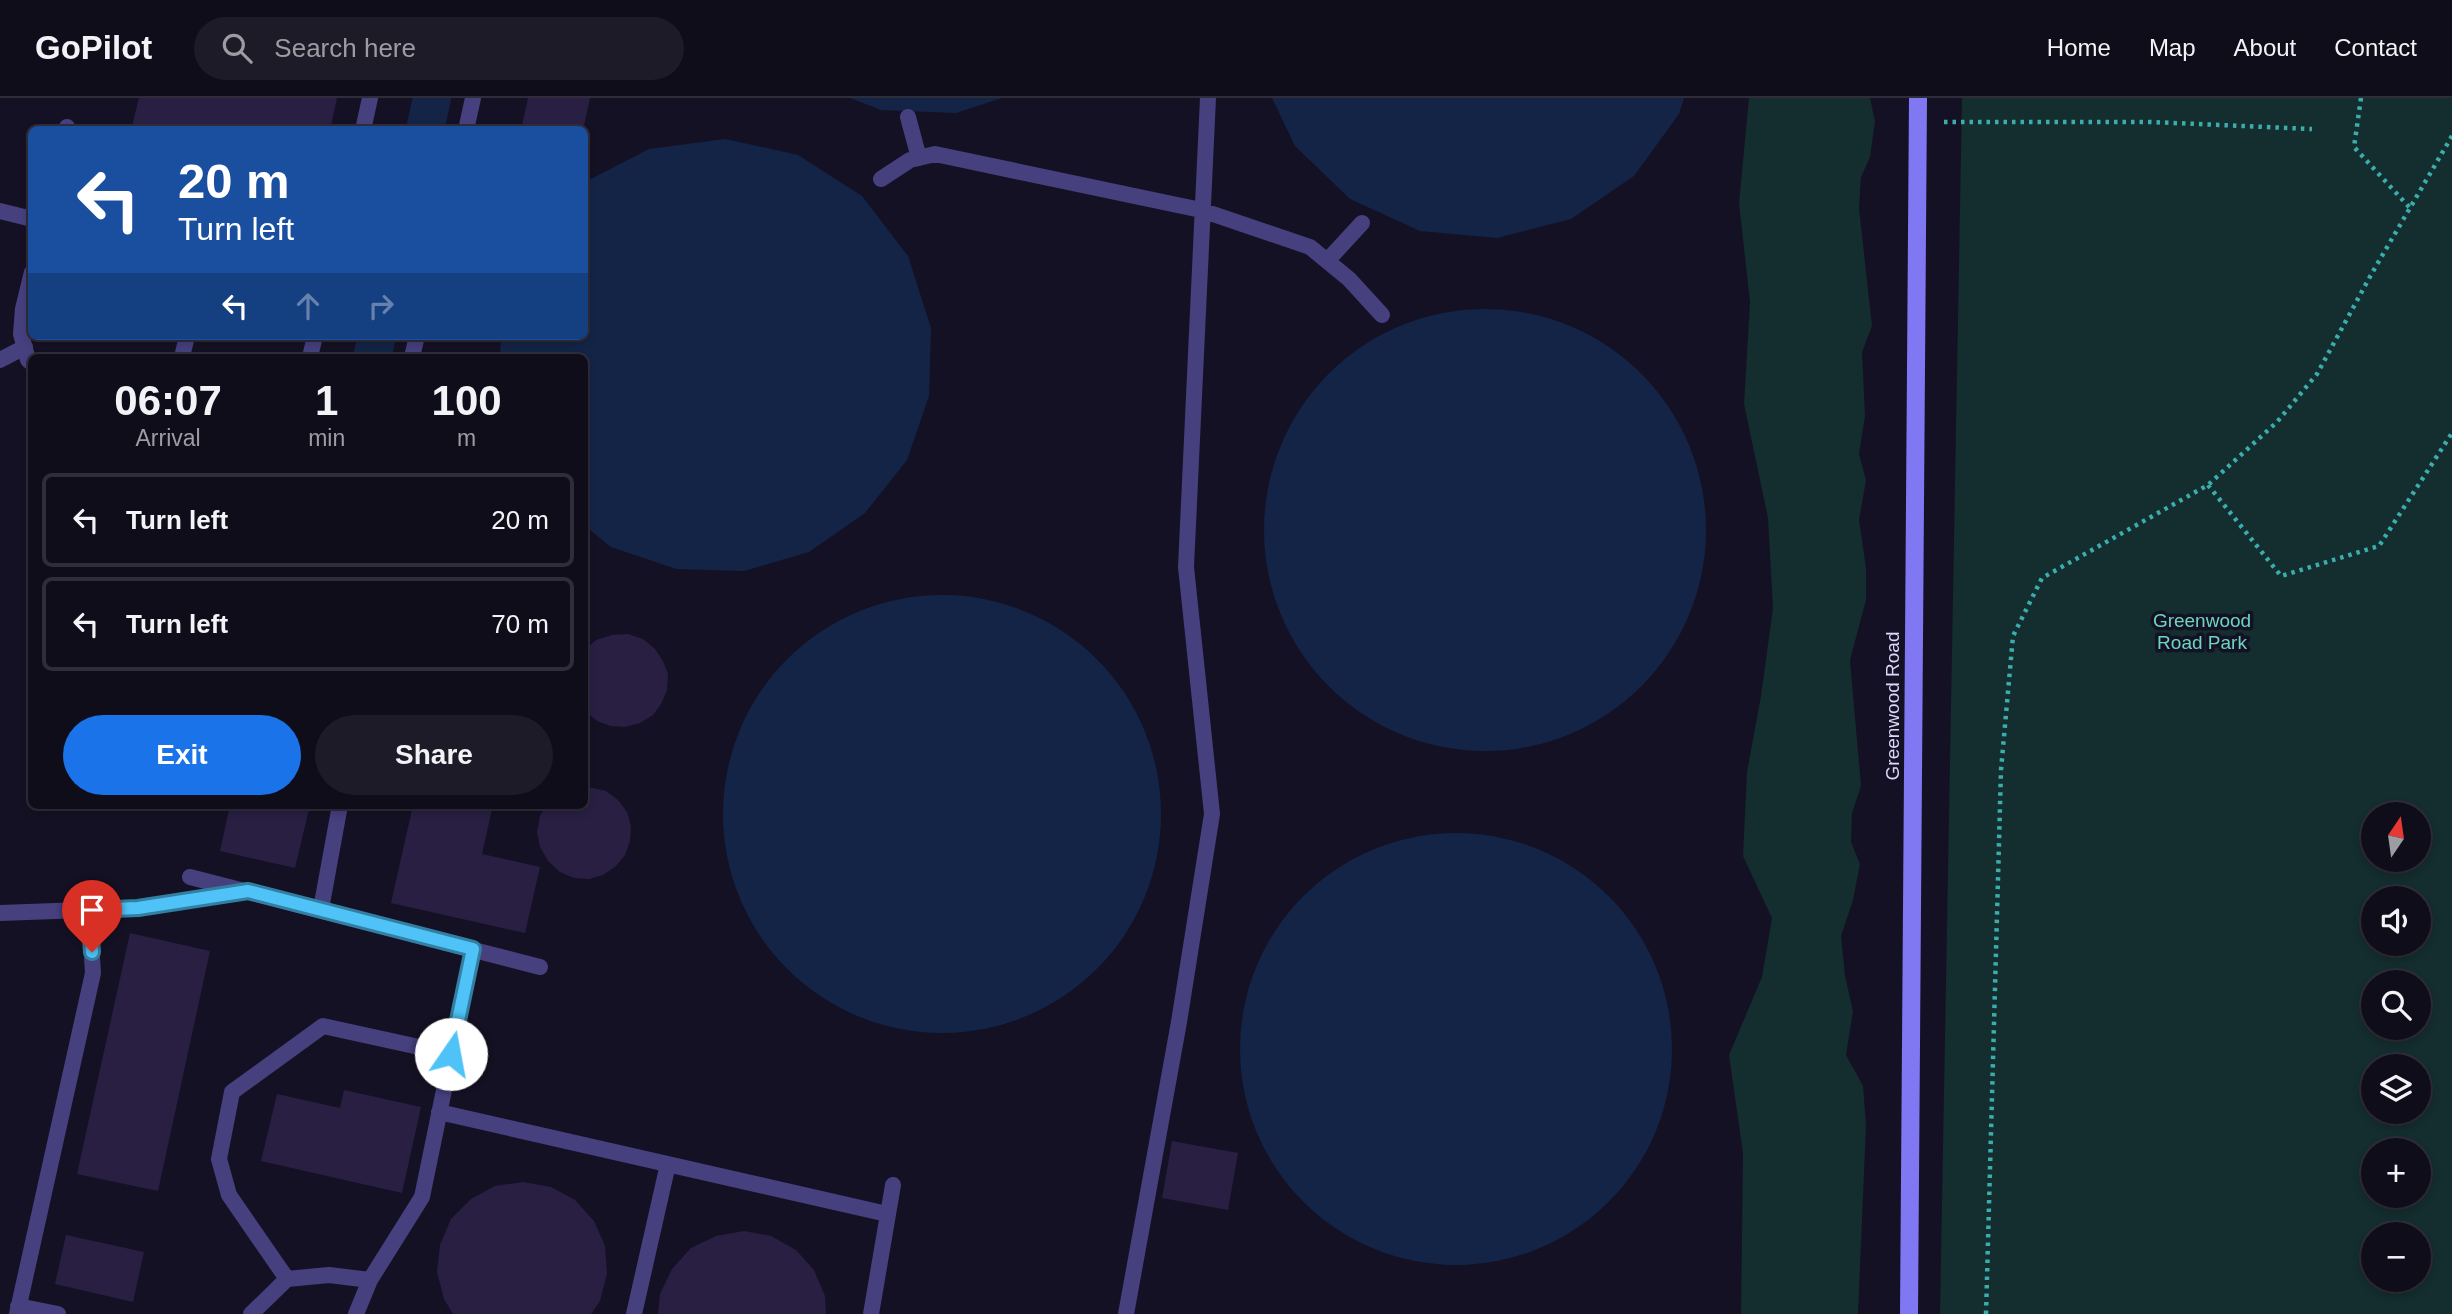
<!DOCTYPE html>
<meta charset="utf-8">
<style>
:root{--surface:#100d1b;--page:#1e1b28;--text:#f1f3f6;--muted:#9c9ca3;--line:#302d3a;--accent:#1a73e8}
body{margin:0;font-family:Helvetica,sans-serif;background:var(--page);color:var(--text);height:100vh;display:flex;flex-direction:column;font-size:26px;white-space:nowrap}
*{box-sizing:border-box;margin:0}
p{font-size:23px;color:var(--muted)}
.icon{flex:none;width:38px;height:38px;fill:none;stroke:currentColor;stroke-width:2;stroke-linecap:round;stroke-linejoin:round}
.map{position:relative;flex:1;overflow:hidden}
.sheet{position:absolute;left:28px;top:256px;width:560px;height:455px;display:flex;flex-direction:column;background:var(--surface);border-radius:10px;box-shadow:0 4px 10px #0003,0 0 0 2px var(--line)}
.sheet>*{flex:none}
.top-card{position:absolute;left:28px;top:28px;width:560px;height:214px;border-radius:10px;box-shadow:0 4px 10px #0003,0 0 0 2px var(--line);background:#1a4fa0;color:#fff;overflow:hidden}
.needle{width:46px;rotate:13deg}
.buttons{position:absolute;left:2361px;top:704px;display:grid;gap:14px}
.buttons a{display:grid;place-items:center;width:70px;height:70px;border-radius:50%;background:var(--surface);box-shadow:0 4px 10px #0003,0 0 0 2px var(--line);font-size:35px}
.pin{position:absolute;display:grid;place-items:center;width:60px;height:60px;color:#fff;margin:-72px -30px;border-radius:50% 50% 50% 0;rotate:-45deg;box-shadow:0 0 7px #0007}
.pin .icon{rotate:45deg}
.me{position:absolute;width:77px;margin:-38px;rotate:12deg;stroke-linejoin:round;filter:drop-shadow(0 0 5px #0008)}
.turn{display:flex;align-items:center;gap:24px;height:147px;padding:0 35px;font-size:32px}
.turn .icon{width:91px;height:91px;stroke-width:2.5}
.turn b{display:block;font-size:49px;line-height:60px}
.lanes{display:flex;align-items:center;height:66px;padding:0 35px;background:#0003;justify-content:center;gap:35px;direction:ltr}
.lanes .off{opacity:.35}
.eta{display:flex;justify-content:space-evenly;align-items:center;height:119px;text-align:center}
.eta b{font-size:42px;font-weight:700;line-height:49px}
.action{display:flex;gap:14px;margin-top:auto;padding:14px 35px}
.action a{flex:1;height:80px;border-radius:42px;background:var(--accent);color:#fff;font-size:28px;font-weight:700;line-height:80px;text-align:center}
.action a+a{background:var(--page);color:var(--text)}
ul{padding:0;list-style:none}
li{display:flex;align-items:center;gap:21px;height:94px;margin:0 14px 10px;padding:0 21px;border:4px solid var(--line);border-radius:10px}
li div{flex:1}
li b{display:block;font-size:26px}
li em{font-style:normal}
header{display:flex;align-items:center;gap:42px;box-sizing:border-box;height:98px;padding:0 35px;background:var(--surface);border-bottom:2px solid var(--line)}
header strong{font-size:33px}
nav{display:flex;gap:38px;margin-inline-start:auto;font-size:24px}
.search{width:490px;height:63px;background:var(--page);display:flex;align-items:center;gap:18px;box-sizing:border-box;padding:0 24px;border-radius:38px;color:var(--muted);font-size:26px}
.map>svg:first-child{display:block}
</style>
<header>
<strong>GoPilot</strong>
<div class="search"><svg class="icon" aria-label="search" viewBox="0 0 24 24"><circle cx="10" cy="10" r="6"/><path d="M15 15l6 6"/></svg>Search here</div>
<nav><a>Home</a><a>Map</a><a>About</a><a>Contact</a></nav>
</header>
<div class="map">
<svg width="2452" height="1216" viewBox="0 0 2452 1216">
<rect width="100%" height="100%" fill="#151124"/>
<path fill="#142d2e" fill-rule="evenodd" d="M1749 0H1870L1875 23 1870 59 1861 79 1859 110 1872 228 1862 254 1865 318 1859 356 1866 382 1859 422 1866 470V502L1850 562 1861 688 1852 715 1851 744 1860 766 1853 802 1841 838 1845 878 1853 913 1846 957 1863 988 1866 1027 1858 1216H1741L1743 1055 1729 957 1762 879 1772 820 1743 758 1747 674 1761 598 1773 510 1768 420 1744 306 1750 204 1739 105Z
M1962 0H2452V1216H1940ZM2373 716H2418V761H2373ZM2373 800H2418V845H2373ZM2373 884H2418V929H2373ZM2373 968H2418V1013H2373ZM2373 1052H2418V1097H2373ZM2373 1136H2418V1181H2373Z"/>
<path fill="#132446" d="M850 0H1002L956 15 881 12Z
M1272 0H1684L1679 16 1634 78 1571 121 1497 140 1420 133 1350 101 1295 48Z
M725 41 798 57 862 98 908 158 931 230 929 298 907 362 865 415 809 454 744 473 676 471 611 449 585 428 584 259H500L501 238H584L585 84 649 51Z
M1264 432a221 221 0 1 1 442 0a221 221 0 1 1-442 0Z
M723 716a219 219 0 1 1 438 0a219 219 0 1 1-438 0Z
M1240 951a216 216 0 1 1 432 0a216 216 0 1 1-432 0Z"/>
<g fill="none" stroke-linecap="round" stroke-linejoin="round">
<path stroke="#132446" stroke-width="38" d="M425 32 432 0
M372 259 377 238"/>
</g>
<path fill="#281f43" d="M139 0H337L330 32H131Z
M528 0H590L583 32H521Z
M628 536 643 541 655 551 663 563 668 576 667 592 661 606 653 617 640 625 625 629 611 628 597 623 584 612V553L596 542 612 537Z
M584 688 606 693 618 702 627 714 631 728 630 743 625 757 616 768 603 777 589 781 574 780 560 774 548 763 540 749 537 734 540 718 546 707H584Z
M230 707H310L295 770 220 753Z
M413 707H493L482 756 540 769 525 835 391 805Z
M130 835 210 853 158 1093 77 1076Z
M344 992 421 1009 402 1095 261 1063 277 996 340 1010Z
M1172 1043 1238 1055 1228 1112 1162 1100Z
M523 1084 551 1089 575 1102 594 1123 605 1148 607 1176 600 1203 591 1216H453L444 1201 437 1174 440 1147 451 1121 471 1101 495 1088Z
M744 1133 771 1138 796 1152 814 1172 825 1198 826 1216H658L660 1196 672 1171 691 1150 716 1138Z
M66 1137 144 1154 133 1204 55 1186Z"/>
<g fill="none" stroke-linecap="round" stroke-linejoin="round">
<path stroke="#3aadac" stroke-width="4.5" stroke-dasharray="3.5 5" stroke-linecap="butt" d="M2361 0 2354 49 2410 110
M1944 24H2151L2312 31
M2208 387 2281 478 2379 448 2452 335
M1986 1216 2001 672 2013 538 2042 480 2208 387 2277 324 2317 276 2372 175 2452 38"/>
<path stroke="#46407f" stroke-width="16" d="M908 19 919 60
M67 32V29
M363 32 370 0
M466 32 473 0
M881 81 910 62 935 56 1201 112 1310 149 1349 181 1382 217
M0 113 32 121
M1327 163 1362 125
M32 174 23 211 21 236 28 262 32 265
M182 259 187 238
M310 259 315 238
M412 259 417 238
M0 262 25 249
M190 779 540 869
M321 811 340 707
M0 815 138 810 239 794
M439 1014 887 1116
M287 1181 229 1097 219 1061 232 994 323 928 451 956
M18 1208 58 1216
M17 1216 93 875 89 812
M251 1216 287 1181 329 1177 370 1182
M356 1216 370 1182 422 1099 473 851
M634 1216 668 1066
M871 1216 893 1087
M1126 1216 1179 924 1212 716 1186 469 1208 0"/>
<path stroke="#8077f3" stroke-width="18" d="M1909 1216 1918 0"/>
</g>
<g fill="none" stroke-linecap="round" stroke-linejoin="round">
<defs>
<path id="route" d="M92 854 89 812 138 810 248 793 473 851 451 956"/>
</defs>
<use href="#route" stroke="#337fa1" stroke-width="18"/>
<use href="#route" stroke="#4fc3f7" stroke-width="12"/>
</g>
<g text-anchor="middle" stroke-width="7" stroke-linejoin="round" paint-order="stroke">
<g font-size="19" fill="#69d6c0" stroke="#151124">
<text x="2202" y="529">Greenwood<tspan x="2202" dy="22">Road Park</tspan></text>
</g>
<g font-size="19" fill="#ddd7fc" stroke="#151124">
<text transform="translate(1892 608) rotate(-90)" y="7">Greenwood Road</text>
</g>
</g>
</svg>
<div class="buttons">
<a><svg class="needle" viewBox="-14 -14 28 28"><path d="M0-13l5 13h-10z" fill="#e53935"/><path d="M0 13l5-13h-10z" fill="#9c9ca3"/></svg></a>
<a><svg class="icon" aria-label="sound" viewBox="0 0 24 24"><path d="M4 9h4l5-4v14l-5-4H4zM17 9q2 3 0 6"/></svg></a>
<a><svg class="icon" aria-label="search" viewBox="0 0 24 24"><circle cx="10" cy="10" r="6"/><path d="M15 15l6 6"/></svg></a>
<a><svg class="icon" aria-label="layers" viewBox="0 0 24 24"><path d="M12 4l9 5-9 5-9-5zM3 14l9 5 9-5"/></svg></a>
<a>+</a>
<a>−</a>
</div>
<div class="pin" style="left:92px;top:854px;background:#d93025"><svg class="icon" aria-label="arrive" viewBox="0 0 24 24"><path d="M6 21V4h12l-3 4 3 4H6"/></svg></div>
<svg class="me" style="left:451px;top:956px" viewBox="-20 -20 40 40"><circle r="19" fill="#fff"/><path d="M0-13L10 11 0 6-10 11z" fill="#4fc3f7"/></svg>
<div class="top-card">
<div class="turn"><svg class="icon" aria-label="left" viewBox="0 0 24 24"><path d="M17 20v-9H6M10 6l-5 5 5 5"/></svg><div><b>20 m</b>Turn left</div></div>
<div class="lanes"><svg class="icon" aria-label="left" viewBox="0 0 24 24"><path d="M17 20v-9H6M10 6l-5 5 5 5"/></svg><svg class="icon off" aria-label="ahead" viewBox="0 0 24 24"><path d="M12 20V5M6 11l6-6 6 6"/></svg><svg class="icon off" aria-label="right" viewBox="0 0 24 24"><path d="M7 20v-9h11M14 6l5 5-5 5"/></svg></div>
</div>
<section class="sheet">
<div class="eta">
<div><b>06:07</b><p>Arrival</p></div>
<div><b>1</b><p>min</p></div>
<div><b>100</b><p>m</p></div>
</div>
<ul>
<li><svg class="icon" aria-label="left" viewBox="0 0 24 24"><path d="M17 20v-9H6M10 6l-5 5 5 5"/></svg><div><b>Turn left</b></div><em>20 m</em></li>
<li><svg class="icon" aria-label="left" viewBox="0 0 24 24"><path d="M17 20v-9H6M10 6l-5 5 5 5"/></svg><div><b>Turn left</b></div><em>70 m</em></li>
</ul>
<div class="action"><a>Exit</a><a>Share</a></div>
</section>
</div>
